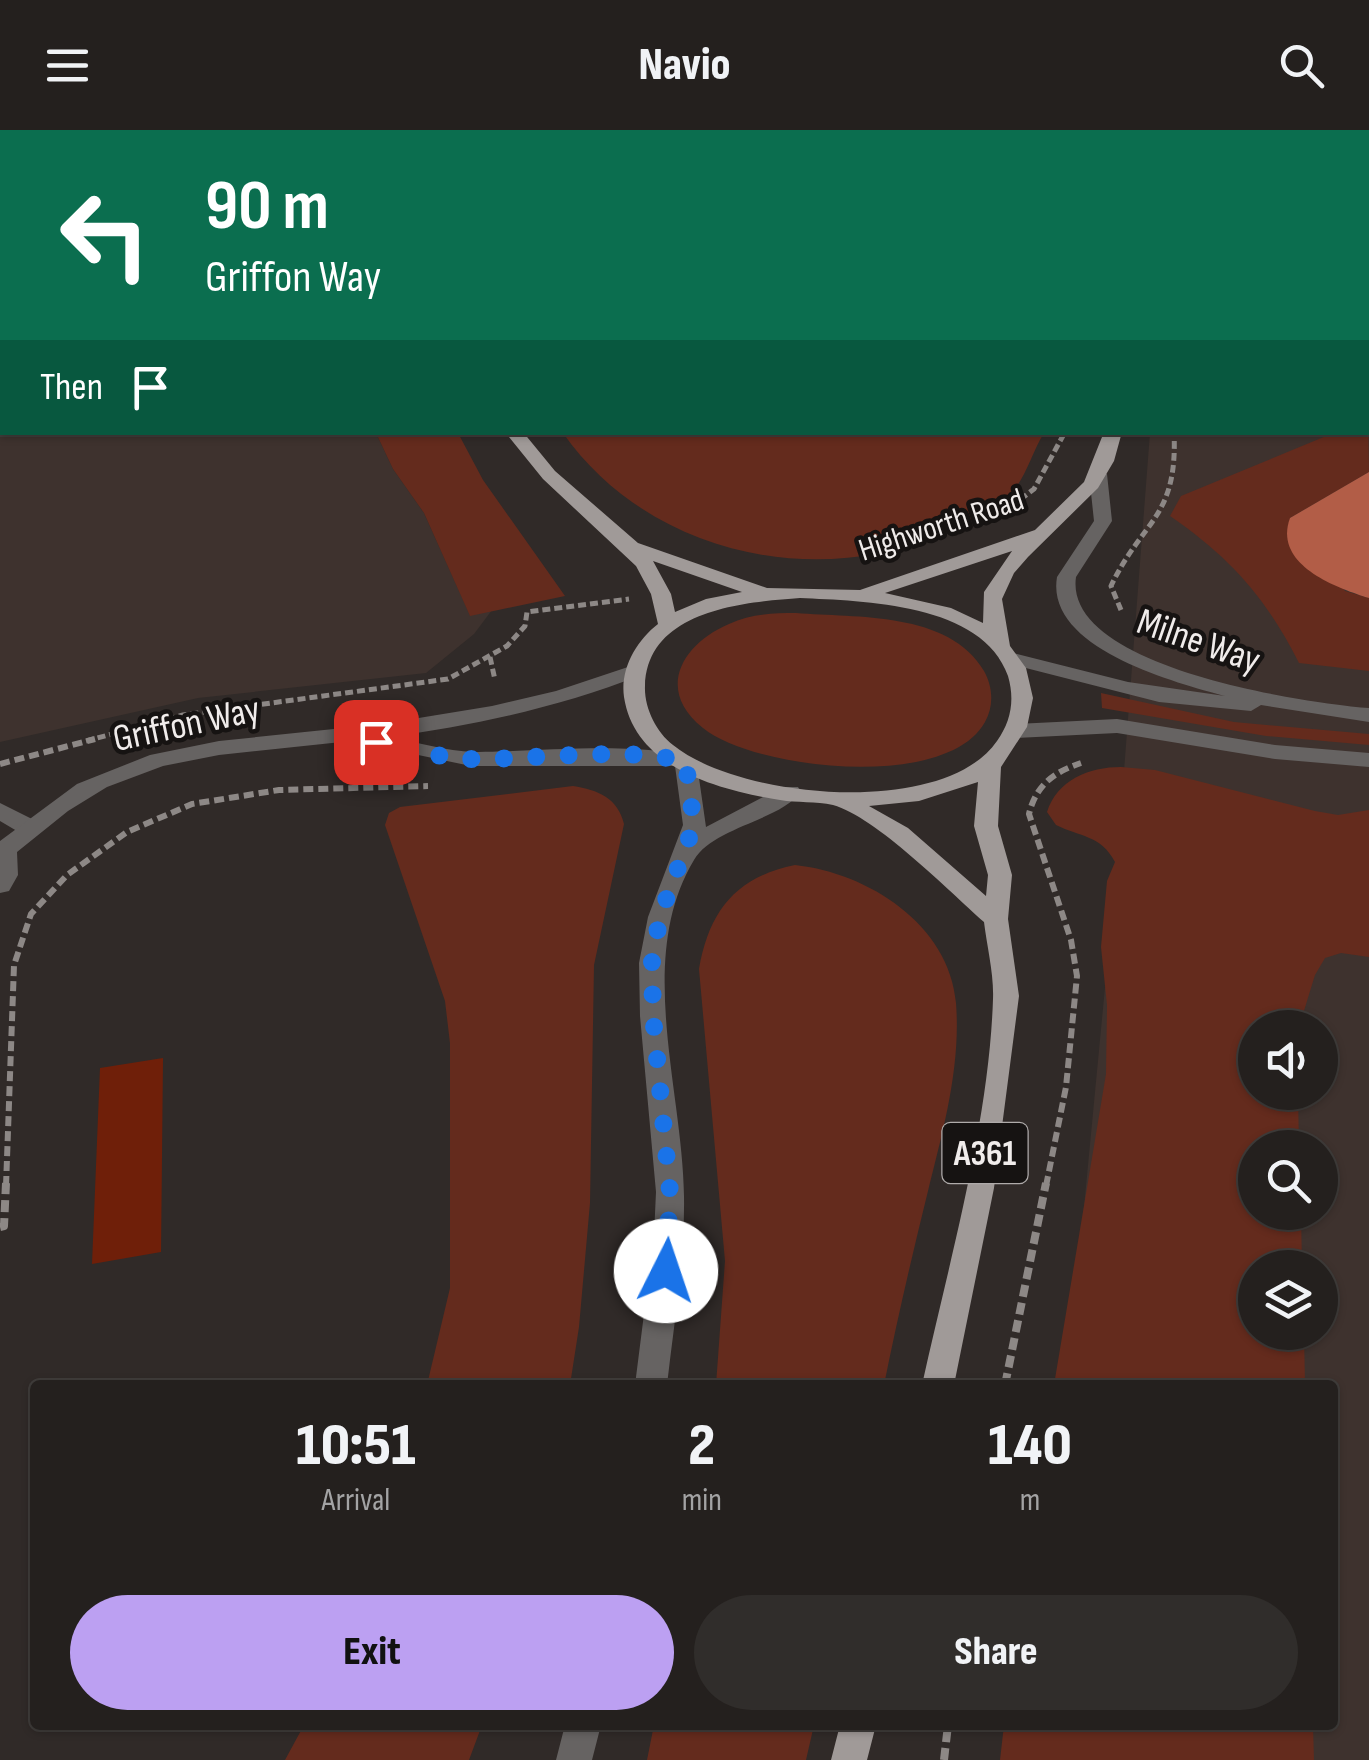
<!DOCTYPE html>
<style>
:root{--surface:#24201e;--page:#302d2b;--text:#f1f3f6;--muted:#a3a3a4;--line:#413e3c;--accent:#bca0f2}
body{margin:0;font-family:"Sofia Sans Condensed",sans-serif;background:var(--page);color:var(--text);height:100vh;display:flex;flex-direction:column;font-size:38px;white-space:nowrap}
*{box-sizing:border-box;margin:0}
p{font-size:32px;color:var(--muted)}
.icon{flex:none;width:55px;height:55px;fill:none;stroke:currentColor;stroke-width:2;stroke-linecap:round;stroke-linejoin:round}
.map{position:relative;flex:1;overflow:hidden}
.panel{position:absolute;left:30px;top:1250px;width:1308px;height:350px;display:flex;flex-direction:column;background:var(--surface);border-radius:10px;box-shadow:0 2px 8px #0004,0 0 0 2px var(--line)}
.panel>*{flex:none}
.guide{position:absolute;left:0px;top:0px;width:1370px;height:305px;box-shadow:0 2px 8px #0004,0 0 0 2px var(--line);background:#0b6e4f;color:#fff;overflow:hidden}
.controls{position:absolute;left:1238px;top:880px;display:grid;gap:20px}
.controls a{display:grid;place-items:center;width:100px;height:100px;border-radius:50%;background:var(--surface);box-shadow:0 2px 8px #0004,0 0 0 2px var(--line);font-size:50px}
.pin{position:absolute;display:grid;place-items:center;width:85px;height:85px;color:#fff;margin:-42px;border-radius:20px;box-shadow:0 5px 15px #0006}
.me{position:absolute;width:110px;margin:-55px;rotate:4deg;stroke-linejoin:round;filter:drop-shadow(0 0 8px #0008)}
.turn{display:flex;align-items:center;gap:35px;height:210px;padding:0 40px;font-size:45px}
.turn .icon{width:130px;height:130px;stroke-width:2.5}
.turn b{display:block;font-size:70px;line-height:85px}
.then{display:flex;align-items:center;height:95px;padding:0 40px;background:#0003;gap:20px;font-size:38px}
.eta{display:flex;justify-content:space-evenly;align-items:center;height:170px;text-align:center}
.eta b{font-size:60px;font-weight:800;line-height:70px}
.button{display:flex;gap:20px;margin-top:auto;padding:20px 40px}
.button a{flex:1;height:115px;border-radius:60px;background:var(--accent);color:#111;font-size:40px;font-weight:800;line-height:115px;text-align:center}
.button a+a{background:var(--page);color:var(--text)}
header{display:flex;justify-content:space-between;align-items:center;height:130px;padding:0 40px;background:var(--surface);font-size:45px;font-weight:800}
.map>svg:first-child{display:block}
</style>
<header><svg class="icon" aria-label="menu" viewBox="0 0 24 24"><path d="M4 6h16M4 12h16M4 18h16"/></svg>Navio<svg class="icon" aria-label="search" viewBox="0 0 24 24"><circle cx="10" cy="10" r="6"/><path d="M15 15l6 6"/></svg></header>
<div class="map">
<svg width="1369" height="1630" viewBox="0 0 1369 1630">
<rect width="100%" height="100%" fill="#302a28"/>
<path fill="#3e322e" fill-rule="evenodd" d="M1173 0H1369V1630H1027L1031 1595H1332V1255H1067L1117 732 1150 303 1368 302V2ZM1255 898H1320V962H1255ZM1255 1018H1320V1082H1255ZM1255 1138H1320V1202H1255Z
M0 179 2 302 376 303 393 339 424 383 470 485 492 480 474 504 426 543 198 568 0 612Z"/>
<path fill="#642b1d" d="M1368 278 1369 342 1290 388 1345 461 1369 468V541L1299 533C1266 468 1231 428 1170 386L1181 366 1331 304 1326 303 1368 302Z
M376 303H458L483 350 565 466 470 486 424 383 393 339Z
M563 303H1044C1033 320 1026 348 1011 363 993 381 962 395 939 405 808 460 645 420 563 303Z
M796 483C856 488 949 481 984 541 993 557 994 576 985 592 947 661 755 640 703 598 655 560 682 514 729 494 750 484 773 483 796 483Z
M1101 563 1234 592 1369 604V615L1266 606 1102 578Z
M1121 637 1155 640 1315 681 1338 685 1369 680V827L1341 823 1325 828 1315 845 1299 897 1255 898V962L1298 963 1299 1017 1255 1018V1082L1301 1083 1302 1137 1255 1138V1202L1304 1203 1305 1255H1054L1106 944 1107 875 1101 817 1107 751 1115 732C1101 705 1080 707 1056 695L1047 682C1057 650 1089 637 1121 637Z
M573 656C598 660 618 668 624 694L594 835 590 1073 579 1197 570 1255H427L450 1158V913L445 871 385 695 389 683 400 677Z
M795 735C868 743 949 794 956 873 961 937 943 1001 928 1061 912 1126 897 1190 884 1255H716L725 1131 699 839C709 782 735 747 795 735Z
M304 1595H482L469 1630H285Z
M654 1595H814L806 1630H647Z
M1004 1595H1313L1314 1630H1000Z"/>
<path fill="#b25d47" d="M1369 342V468C1334 457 1273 434 1290 388Z"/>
<path fill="#6f1f09" d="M163 928 161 1122 92 1134 100 938Z"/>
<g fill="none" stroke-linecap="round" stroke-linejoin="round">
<path stroke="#8d8886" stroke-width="5" stroke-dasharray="8 4" stroke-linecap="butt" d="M1001 384 1034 359 1065 302
M1121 480 1111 456C1142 390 1178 389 1174 302
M490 527 495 550
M86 611 183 585 448 549 507 516 525 496 527 482 629 469"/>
<path stroke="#8d8886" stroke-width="6" stroke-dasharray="10 5" stroke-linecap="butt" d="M0 634 95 609
M6 1056 14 835 31 784 67 745 127 702 192 674 279 660 428 656
M1046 1056 1066 957 1077 846 1071 810 1029 684C1036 655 1054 642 1081 633"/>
<path stroke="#8d8886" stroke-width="8" stroke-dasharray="12 6" stroke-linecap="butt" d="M0 1097 4 1096 6 1053
M1005 1255 1046 1053
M944 1630 948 1595"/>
<path fill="#666362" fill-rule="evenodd" d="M1369 148V158H1368V149Z
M0 673 38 692 42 698 38 704H22L0 691Z"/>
<path fill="#666362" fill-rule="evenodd" d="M1098 339 1107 344 1112 391 1076 447C1063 538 1306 573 1369 578V592L1261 575 1251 581 1159 572 1002 532 999 528 1009 522 1128 552 1225 566C1174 552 1045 518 1057 447L1094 391 1089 344Z
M634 535 641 537 645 541 641 545C560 577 476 595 389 607 417 612 446 621 474 622 518 623 673 607 697 634L706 697 782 657H798L801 662C779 691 713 697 694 730 635 828 683 961 684 1066 685 1129 674 1193 667 1255H635L654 1105 656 1062 640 886 639 833 648 787 683 695 675 636H471L351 611 219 625 163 636 107 657 68 681 17 722 18 745 9 761 0 763V711L77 654 150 625 219 611 382 594 492 576 556 561Z
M1117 589 1275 615 1369 623V637L1275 629 1117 603 1014 608 1003 601 1014 594Z
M565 1595H601L592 1630H556Z"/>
<path fill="#a09a98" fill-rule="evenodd" d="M505 0H519V2H506Z
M1133 0H1147V2H1134Z
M505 302H523L555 341 638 413 767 458 860 460 1035 400 1084 352 1104 302H1122L1114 331 1098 358 1028 427 1014 443 1002 469 1010 516 1026 538 1033 568 1027 597 1001 637 998 696 1012 745 1008 789 1019 866 994 1058 954 1255H922C949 1132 989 994 993 869 994 844 987 817 984 792 949 761 876 687 833 675 816 671 797 673 780 670 720 660 635 639 624 567 620 539 636 511 658 494L651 464 636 436 543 349ZM1012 421 984 462 983 493 951 478 885 463ZM653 431 742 462 706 469 675 482 671 464ZM800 468C863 471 983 473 1008 546 1015 570 1011 591 997 611 944 688 739 669 673 615 656 602 644 577 645 556 647 480 744 472 800 468ZM978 652 974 696 988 745 986 766 908 698 869 676 919 671Z
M840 1595H876L867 1630H831Z"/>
</g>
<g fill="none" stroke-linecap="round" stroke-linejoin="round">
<path stroke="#1a73e8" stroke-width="18" stroke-dasharray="0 32.4" d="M376 612C407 619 437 627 468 629 516 631 650 614 686 634L694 695 660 786 652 832 653 886 670 1062 666 1141"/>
</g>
<g text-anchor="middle" stroke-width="9" stroke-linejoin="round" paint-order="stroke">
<g font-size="32" fill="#f0eceb" stroke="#161312">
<text transform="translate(941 394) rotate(-18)" y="11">Highworth Road</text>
</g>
<rect fill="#161312" stroke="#afabaa" stroke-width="2.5" x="942.5" y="993" width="85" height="60" rx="8"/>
<g font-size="35" font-weight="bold" fill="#f0eceb">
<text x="985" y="1035">A361</text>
</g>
<g font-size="38" fill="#f0eceb" stroke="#161312">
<text transform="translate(1199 510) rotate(19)" y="13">Milne Way</text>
<text transform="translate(186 593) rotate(-12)" y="13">Griffon Way</text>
</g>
</g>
</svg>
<div class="controls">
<a><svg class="icon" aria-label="sound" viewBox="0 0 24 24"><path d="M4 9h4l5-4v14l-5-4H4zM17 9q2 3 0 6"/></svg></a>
<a><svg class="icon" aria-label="search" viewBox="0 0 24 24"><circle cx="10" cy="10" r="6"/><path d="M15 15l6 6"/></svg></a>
<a><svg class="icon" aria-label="layers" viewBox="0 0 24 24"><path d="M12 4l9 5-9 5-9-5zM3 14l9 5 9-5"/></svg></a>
</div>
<div class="pin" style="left:376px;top:612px;background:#d93025"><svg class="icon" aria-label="arrive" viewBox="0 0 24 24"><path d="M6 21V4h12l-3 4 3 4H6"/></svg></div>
<svg class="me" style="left:666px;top:1141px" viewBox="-20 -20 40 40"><circle r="19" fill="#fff"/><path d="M0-13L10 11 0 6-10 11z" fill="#1a73e8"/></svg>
<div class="guide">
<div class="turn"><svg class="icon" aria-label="left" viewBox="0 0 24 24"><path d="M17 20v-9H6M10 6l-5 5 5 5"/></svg><div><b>90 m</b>Griffon Way</div></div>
<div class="then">Then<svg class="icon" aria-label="arrive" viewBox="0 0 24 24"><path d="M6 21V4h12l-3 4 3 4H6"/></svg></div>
</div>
<section class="panel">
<div class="eta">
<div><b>10:51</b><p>Arrival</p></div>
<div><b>2</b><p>min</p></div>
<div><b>140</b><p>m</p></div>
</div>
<div class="button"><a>Exit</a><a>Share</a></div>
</section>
</div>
